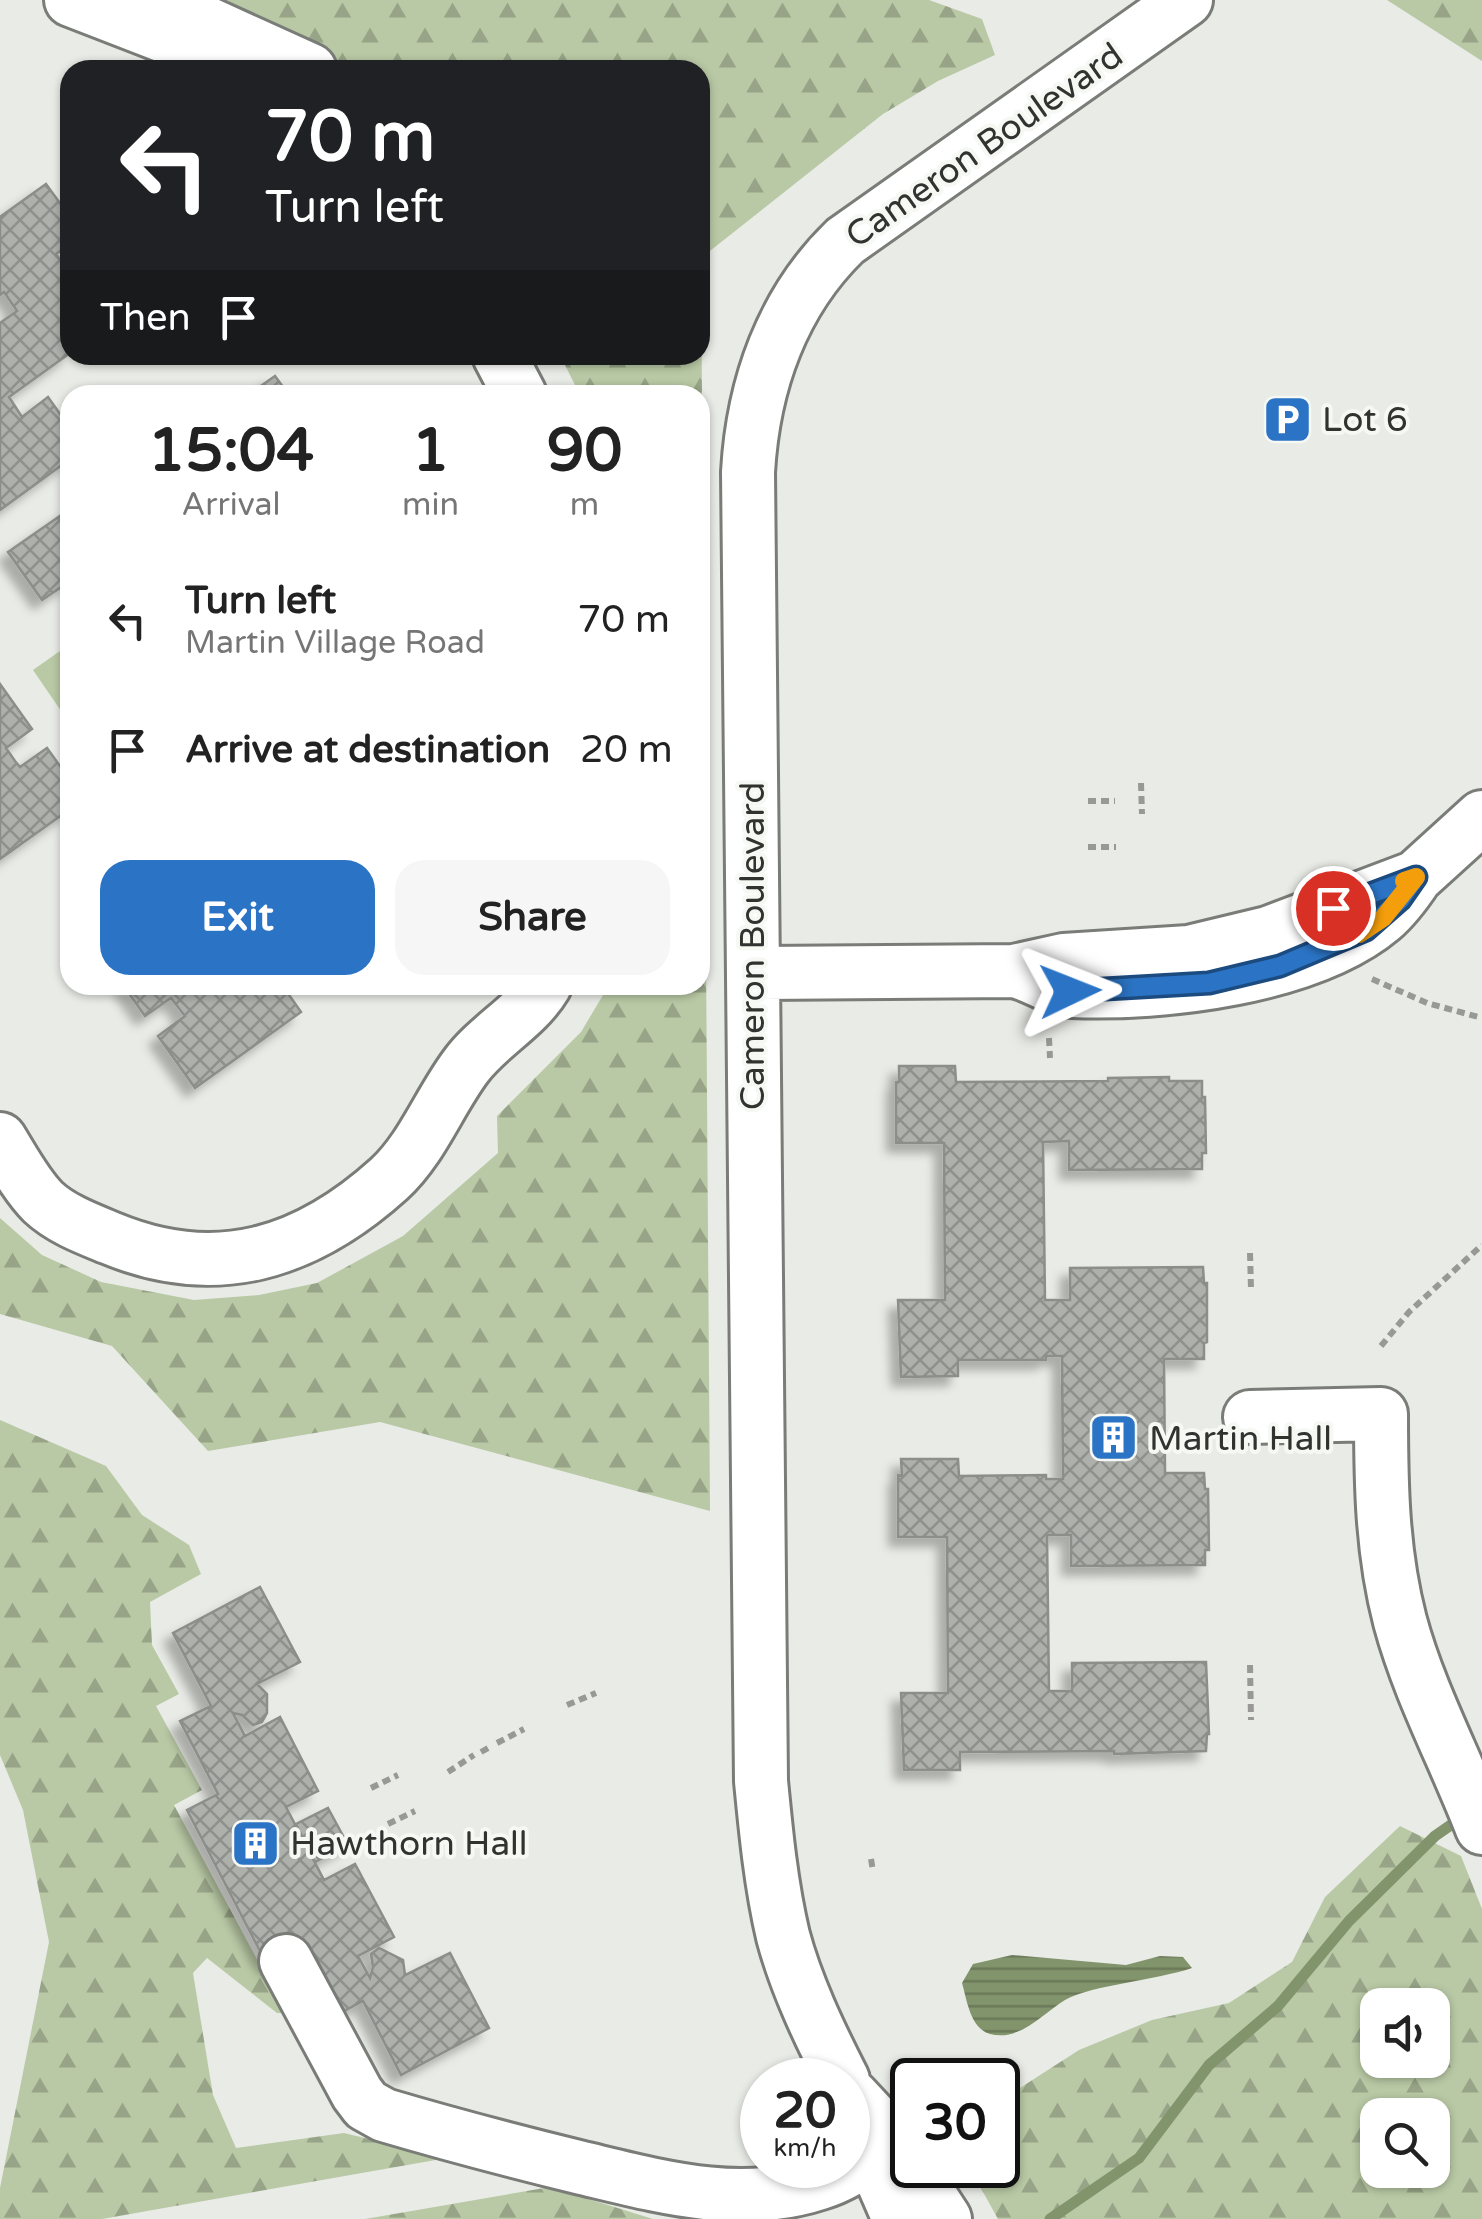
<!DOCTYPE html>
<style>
:root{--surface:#fff;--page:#f6f6f6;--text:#222;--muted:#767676;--accent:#2b74c5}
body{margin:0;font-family:"Varela Round",sans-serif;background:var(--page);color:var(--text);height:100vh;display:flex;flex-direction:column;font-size:38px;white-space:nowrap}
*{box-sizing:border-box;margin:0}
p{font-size:32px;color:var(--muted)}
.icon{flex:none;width:55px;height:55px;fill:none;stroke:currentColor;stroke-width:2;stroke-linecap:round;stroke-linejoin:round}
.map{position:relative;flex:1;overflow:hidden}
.panel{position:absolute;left:60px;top:385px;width:650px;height:610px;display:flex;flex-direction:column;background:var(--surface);border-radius:30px;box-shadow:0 2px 8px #0004}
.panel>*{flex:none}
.hud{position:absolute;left:60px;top:60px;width:650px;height:305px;border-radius:30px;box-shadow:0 2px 8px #0004;background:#202124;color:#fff;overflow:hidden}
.buttons{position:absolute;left:1360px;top:1988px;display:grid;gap:20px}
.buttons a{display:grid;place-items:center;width:90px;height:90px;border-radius:20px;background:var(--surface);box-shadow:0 2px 8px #0004;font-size:50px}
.speed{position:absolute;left:740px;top:2058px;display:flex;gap:20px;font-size:50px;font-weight:700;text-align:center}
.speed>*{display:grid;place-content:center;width:130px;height:130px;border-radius:50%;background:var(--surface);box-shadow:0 2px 8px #0004;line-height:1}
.speed small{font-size:25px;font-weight:400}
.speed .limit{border:5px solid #111;border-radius:15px;background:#fff;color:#111}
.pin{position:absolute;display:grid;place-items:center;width:85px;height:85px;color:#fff;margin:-42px;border:5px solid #fff;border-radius:50%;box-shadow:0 2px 10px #0007}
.me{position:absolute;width:110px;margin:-55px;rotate:88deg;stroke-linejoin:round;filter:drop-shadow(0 0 8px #0008)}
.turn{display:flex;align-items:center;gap:35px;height:210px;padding:0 40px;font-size:45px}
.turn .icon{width:130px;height:130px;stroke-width:2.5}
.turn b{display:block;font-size:70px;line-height:85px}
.then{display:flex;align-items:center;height:95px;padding:0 40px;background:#0003;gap:20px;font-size:38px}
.eta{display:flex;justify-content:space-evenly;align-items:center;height:170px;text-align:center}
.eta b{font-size:60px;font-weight:700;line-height:70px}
.cta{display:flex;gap:20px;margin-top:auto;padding:20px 40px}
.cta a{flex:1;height:115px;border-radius:30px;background:var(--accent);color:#fff;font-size:40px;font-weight:700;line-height:115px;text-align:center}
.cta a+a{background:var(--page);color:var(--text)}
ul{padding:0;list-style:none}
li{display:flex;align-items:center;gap:30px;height:130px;padding:0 40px}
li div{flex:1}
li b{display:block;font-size:38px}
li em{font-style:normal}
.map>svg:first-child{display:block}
</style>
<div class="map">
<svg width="1482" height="2219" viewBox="0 0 1482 2219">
<defs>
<pattern id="forest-firs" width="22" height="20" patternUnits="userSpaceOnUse" patternTransform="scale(2.5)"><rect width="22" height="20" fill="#b9c9a5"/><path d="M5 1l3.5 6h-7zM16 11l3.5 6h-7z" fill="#97a487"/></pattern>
<pattern id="water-rules" width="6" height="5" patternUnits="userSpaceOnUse" patternTransform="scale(2.5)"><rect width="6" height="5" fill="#82946c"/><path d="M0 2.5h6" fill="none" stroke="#6b7959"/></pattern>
<pattern id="building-cross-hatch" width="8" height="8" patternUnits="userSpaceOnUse" patternTransform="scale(2.5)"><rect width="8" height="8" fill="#aeb0ac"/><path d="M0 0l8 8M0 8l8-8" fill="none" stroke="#8e908d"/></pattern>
<filter id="shadow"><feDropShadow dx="-9" dy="9" stdDeviation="5" flood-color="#0004"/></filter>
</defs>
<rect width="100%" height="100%" fill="#e9ebe6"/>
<path fill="url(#forest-firs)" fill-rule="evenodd" d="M207 0H929L982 19 995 55 938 81 883 114 701 258 710 1511 380 1422 208 1451 112 1346 0 1314V1218L42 1255 101 1282 194 1300 259 1295 317 1283 403 1236 498 1153 497 1116 581 1032 609 985H700V395H580L560 355H700V70H350Z
M1387 0H1482V61Z
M0 1420 106 1466 142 1515 189 1545 201 1574 150 1602 152 1645 179 1694 156 1706 202 1790 174 1805 260 1965 301 2001 296 2013H277L207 1958 193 1973 213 2095 236 2148 344 2133 447 2158 102 2219H0V2188L49 1942 23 1810 0 1755Z
M1400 1826 1461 1856 1482 1909V2219H998L968 2165H998V2102L1079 2050 1152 2020 1229 2003 1292 1962 1325 1897ZM1432 2005V2060H1378V2005ZM1432 2115V2170H1378V2115Z
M550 2187 653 2219H365Z"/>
<path fill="#b9c9a5" d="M70 644V724L33 670Z"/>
<path fill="url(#water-rules)" d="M1012 1955 1126 1965 1160 1956 1183 1957 1192 1968C1157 1980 1092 1985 1065 2000 1043 2013 1020 2042 990 2034 970 2028 967 2000 962 1983L973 1964Z"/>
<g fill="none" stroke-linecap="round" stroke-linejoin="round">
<path stroke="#82946c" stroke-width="11" d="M1050 2219 1139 2158 1209 2065 1278 2006 1349 1921 1435 1836 1458 1820"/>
</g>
<path fill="url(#building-cross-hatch)" stroke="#8c8e8a" stroke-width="2.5" filter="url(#shadow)" d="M46 184 70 217V244L56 254 70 274V353L9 397 22 417 48 397 70 428V459L0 510V323L17 311 4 292 0 295V217Z
M275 376 289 395H248Z
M70 509V581L42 600 8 552Z
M0 684 32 729 6 748 15 761 20 767 47 748 70 780V809L0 859Z
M123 985H282L301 1012 195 1088 158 1036 185 1016 181 1011 171 998 145 1016Z
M899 1066H955L956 1082 1108 1081V1078L1169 1077V1081H1202V1097H1205L1206 1153H1202V1169L1069 1170V1141L1043 1142 1045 1300H1070V1268L1203 1267 1204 1283H1207V1342L1204 1343V1359H1164L1165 1473H1204L1205 1489H1208L1209 1550H1205V1565L1071 1566V1535H1047L1049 1691H1072V1663L1206 1662 1209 1734H1207L1206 1751 1114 1754V1751L960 1752V1770H904L901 1693H948L947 1537H898V1475L902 1476 901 1459H958L959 1476 1046 1475V1479H1063L1062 1356H1046V1360H958V1376L901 1377 898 1300H945L944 1143H896V1082H899Z
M260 1587 300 1662 257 1684 267 1694V1713L262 1722 253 1725 242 1715 233 1713 245 1736 280 1717 318 1791 286 1807 324 1880 355 1864 394 1937 358 1956 370 1978 373 1967 371 1954 379 1948 403 1960 405 1975 450 1953 489 2028 401 2075 363 2001 333 2017 264 1959 187 1810 218 1794 180 1721 211 1706 173 1633Z
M328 1808 348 1845 315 1862 296 1824Z"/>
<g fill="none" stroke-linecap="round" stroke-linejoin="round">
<defs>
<path id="minor" d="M71 0 182 43 217 70
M156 0 310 70
M499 355 520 395
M1416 877 1482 817
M753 973 1014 971 1064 960 1189 952 1268 933 1416 877C1406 892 1396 906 1382 918 1311 978 1162 995 1072 991 1052 990 1034 975 1014 971
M0 1139C13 1160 26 1185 43 1202 61 1219 88 1229 110 1238 216 1282 306 1254 389 1179 422 1149 439 1102 466 1066 488 1036 526 1017 545 985
M1250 1417 1381 1414C1381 1485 1382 1552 1400 1621 1419 1692 1456 1760 1482 1828
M286 1961 357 2093 366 2105 384 2115C448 2134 513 2151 578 2167 658 2186 739 2210 820 2183 847 2175 870 2156 894 2141
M843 2080C820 2035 796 1985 783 1936 771 1885 766 1833 761 1781L748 472C753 385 782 302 845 241L1186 0
M852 2096 894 2141 945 2219
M860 2129 899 2219"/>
</defs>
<use href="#minor" stroke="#7a7c78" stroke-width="58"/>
<path stroke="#989996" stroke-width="6" stroke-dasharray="8 5" stroke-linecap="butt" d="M1141 783 1142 814
M1088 801H1115
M1088 847H1116
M1372 979 1427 1003 1482 1018
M1049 1038 1050 1058
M1250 1253 1251 1289
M1381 1346 1409 1312 1482 1245
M1250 1665 1251 1720
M567 1705 596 1693
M497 1743 524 1729
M481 1752 490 1747
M448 1772 474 1755
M371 1788 398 1775
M388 1824 415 1811
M871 1859 873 1871"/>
<use href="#minor" stroke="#fff" stroke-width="52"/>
</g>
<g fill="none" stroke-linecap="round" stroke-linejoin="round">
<defs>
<path id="route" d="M1070 991 1209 983 1280 966 1366 930 1400 900 1416 877 1333 908"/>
</defs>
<use href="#route" stroke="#1c4b80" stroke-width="25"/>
<use href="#route" stroke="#2b74c5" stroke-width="18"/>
<path stroke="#f59e0b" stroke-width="18" d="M1359 934 1383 918 1416 877 1404 881"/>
</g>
<defs>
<symbol id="parking-square" viewBox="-11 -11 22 22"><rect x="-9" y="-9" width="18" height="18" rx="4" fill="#2b74c5" stroke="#f6f8f3"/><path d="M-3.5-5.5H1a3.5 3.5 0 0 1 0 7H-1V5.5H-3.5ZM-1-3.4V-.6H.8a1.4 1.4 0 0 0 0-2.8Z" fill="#fff"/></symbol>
<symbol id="building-square" viewBox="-11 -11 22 22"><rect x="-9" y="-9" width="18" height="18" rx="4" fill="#2b74c5" stroke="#f6f8f3"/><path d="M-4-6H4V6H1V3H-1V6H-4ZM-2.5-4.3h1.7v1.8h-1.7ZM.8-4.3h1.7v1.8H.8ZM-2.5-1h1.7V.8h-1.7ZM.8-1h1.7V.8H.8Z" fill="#fff"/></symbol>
</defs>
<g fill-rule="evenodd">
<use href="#parking-square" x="1260" y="392" width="55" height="55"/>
<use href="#building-square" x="1086" y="1410" width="55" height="55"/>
<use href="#building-square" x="228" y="1816" width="55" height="55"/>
</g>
<g text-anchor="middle" stroke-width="8" stroke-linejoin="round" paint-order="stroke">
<g font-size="35" fill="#323331" stroke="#f6f8f3">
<text transform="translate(984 145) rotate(-35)" y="12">Cameron Boulevard</text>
<text transform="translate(752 946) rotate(-90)" y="12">Cameron Boulevard</text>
</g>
<g font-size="35" fill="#323331" stroke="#f6f8f3" text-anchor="start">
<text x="1322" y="431">Lot 6</text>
<text x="1149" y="1450">Martin Hall</text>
<text x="290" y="1855">Hawthorn Hall</text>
</g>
</g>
</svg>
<div class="buttons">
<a><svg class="icon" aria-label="sound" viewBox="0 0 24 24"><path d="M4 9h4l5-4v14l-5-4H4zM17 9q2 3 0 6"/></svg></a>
<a><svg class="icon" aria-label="search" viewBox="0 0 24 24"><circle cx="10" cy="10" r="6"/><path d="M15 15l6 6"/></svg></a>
</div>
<div class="speed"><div>20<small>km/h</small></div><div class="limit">30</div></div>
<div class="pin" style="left:1333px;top:908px;background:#d93025"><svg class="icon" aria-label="arrive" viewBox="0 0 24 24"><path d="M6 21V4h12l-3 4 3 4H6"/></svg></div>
<svg class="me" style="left:1070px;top:991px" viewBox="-20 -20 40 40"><path d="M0-17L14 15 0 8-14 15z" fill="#2b74c5" stroke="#fff" stroke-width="4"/></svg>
<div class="hud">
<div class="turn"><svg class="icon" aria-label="left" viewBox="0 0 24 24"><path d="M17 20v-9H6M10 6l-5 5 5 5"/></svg><div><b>70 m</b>Turn left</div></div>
<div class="then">Then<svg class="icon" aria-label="arrive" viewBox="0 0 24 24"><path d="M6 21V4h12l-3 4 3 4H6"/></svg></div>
</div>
<section class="panel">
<div class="eta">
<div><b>15:04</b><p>Arrival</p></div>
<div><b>1</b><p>min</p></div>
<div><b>90</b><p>m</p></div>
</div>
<ul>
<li><svg class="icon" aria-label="left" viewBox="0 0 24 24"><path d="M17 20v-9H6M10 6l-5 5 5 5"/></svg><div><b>Turn left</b><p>Martin Village Road</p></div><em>70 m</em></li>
<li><svg class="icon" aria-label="arrive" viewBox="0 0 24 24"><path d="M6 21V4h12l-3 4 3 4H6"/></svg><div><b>Arrive at destination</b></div><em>20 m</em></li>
</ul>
<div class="cta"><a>Exit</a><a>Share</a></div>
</section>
</div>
